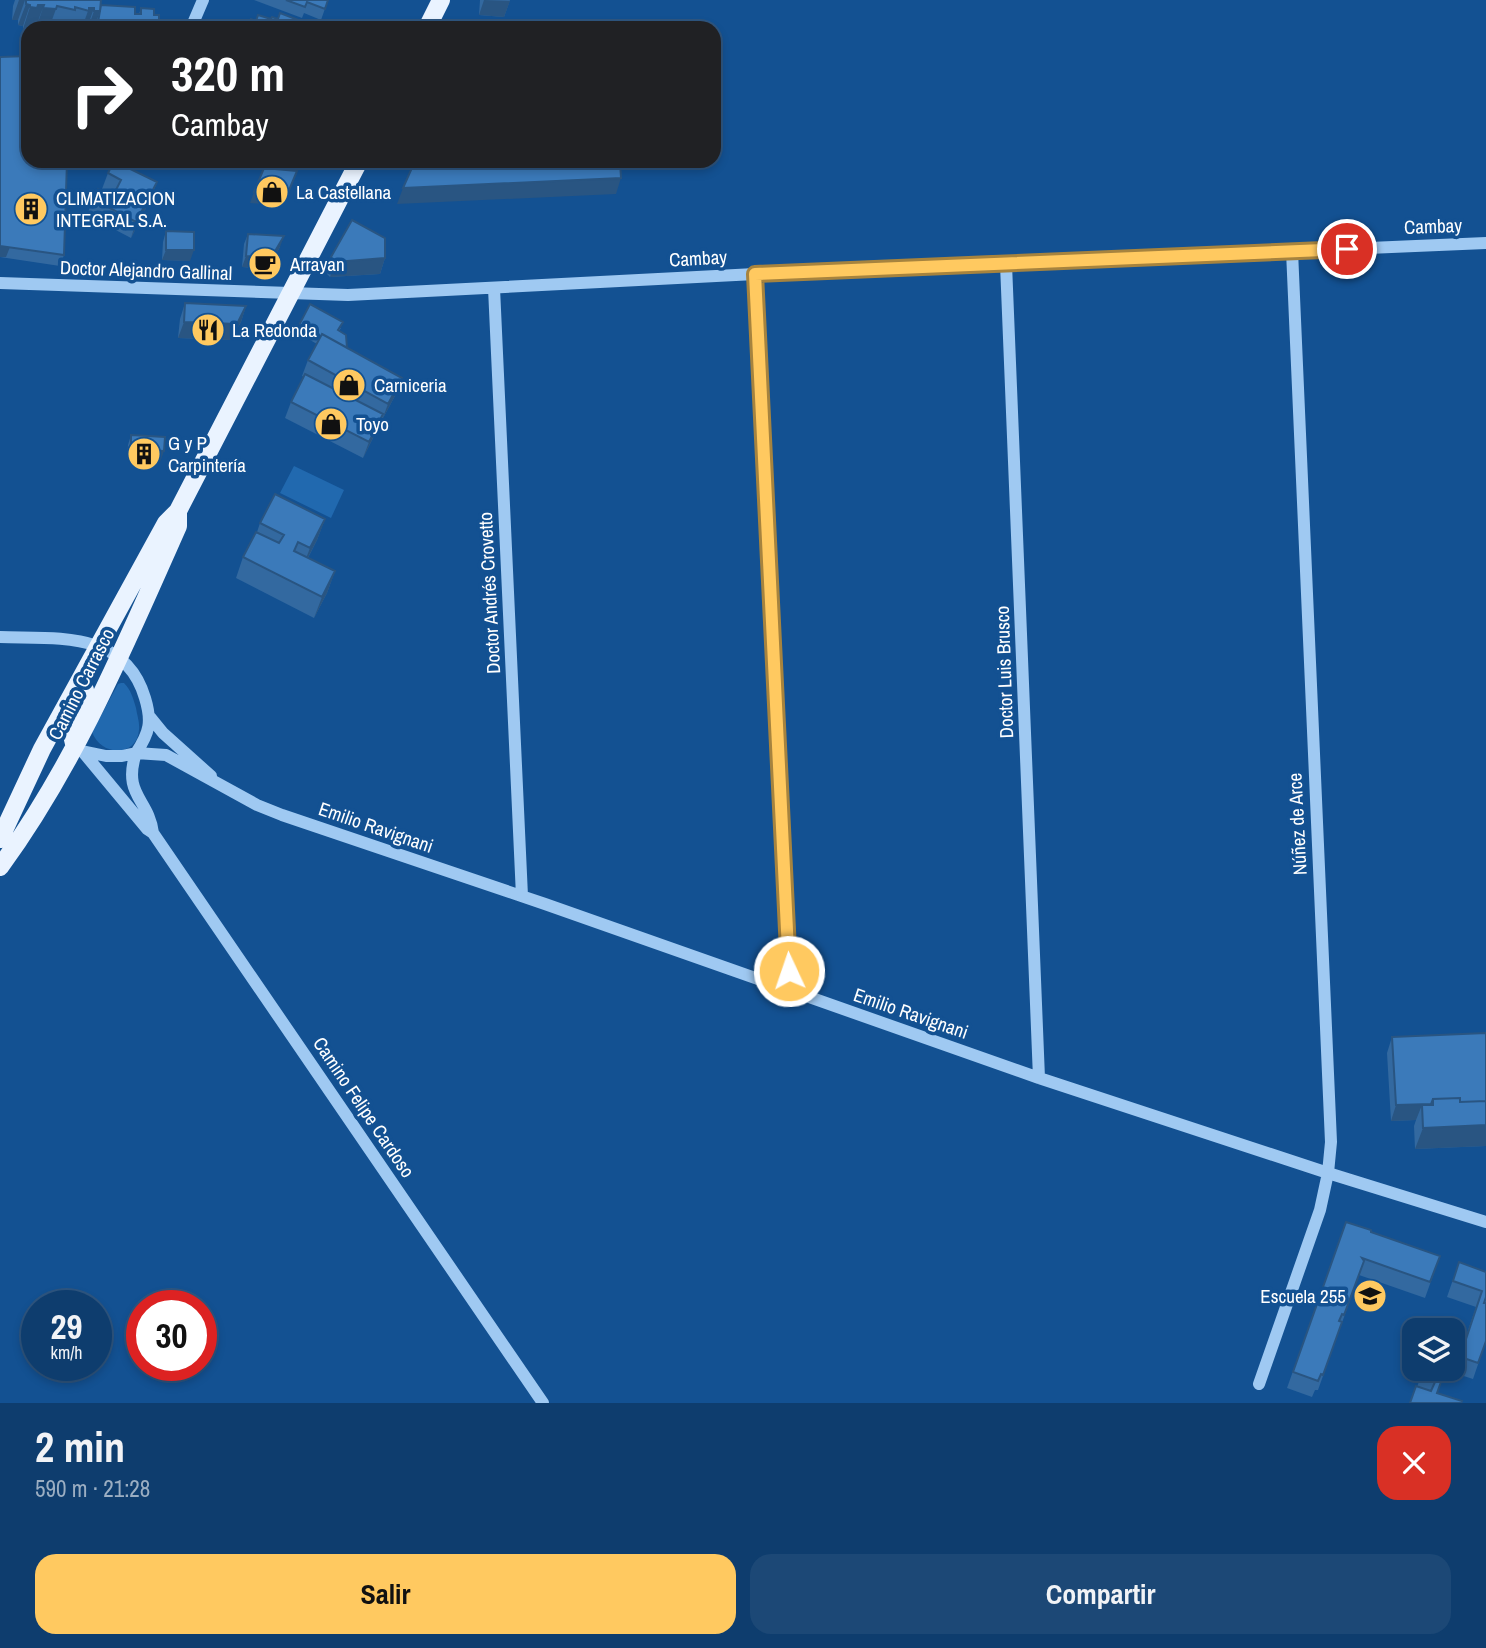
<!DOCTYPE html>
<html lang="es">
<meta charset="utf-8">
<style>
:root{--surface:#0e3d6e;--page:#1c4876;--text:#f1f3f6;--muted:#9baec2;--line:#2e5681;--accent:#ffc960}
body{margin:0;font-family:"Archivo Narrow",sans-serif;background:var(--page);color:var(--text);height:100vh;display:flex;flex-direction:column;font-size:26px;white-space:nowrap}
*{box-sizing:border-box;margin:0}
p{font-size:23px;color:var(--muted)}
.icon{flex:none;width:38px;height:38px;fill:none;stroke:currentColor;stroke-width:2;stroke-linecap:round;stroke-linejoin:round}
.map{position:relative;height:1403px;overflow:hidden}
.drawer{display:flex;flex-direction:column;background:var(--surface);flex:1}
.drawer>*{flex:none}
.banner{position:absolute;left:21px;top:21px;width:700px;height:147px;border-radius:21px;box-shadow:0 4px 10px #0003,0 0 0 2px var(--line);background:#202124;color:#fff;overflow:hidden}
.buttons{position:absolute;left:1402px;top:1318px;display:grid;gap:14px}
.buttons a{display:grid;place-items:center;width:63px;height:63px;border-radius:14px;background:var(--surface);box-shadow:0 4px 10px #0003,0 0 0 2px var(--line);font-size:35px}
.speed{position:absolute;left:21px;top:1290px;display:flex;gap:14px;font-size:35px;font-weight:700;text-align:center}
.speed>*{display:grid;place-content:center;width:91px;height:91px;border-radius:50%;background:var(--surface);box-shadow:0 4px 10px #0003,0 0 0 2px var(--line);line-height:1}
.speed small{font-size:18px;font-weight:400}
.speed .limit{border:10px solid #d22;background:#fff;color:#111}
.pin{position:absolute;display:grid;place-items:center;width:60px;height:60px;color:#fff;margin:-30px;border:4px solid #fff;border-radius:50%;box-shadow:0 2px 7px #0007}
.me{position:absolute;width:77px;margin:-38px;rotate:357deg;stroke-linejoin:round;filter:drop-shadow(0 0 5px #0008)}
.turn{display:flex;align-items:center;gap:24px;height:147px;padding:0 35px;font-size:32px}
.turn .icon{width:91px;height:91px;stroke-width:2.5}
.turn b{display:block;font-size:49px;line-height:60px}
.round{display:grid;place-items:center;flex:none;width:74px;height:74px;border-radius:21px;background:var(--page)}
.summary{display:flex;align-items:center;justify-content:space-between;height:119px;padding:0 35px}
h1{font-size:42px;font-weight:700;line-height:52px}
.primary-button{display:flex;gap:14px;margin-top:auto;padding:14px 35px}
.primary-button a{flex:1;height:80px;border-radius:21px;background:var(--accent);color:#111;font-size:28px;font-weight:700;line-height:80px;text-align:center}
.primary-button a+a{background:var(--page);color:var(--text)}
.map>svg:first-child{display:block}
</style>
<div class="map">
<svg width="1486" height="1403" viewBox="0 0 1486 1403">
<rect width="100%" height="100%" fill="#135192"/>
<path fill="#2169af" d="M294 466 344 490 331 518 280 493Z
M121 683H124C131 690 133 698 136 708 137 715 140 723 139 730 137 757 101 757 92 732L118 684Z"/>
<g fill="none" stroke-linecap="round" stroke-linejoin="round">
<path stroke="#9fc9f2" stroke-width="12" d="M191 28 203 0
M1006 264 1039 1078
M755 274 788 971 785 990
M0 283 348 295 755 274 1486 243
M494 288 522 896
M0 637C57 639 125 630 145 698 152 721 150 732 136 753L122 756H106L82 751
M150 717 163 733 211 776
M83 752 147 829 153 833 543 1403
M153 833C149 799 122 795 136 753L166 755 257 805 282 815 545 904 1039 1078 1328 1173 1486 1222
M1259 1384 1320 1210 1328 1173 1331 1142 1292 251"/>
<path stroke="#eaf3ff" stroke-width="18" d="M427 28 441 0
M75 746C67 726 78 708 85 690
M0 839 42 749 166 523 178 511 359 161
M0 867C76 763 126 643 178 526V511"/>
</g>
<path fill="#3369a0" d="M15 0H101V5L135 14H139L141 8 154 15 158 28H36V26H31L28 29H23V26L18 25V20H12L13 6Z
M254 0H328L321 20 304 13 302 18Z
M480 0H510L504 17 479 15Z
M0 57 64 255 60 266 0 257Z
M108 173 157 182 151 198 131 238 87 215 93 199 113 196 114 195 102 189Z
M166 231 190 261 162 260 163 242Z
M248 234 280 247 267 269 242 267 244 244Z
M331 257 385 258 380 274 330 277 326 273Z
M185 303 246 306 241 322 231 340 178 338 180 319Z
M298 327 341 328 339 331 347 348 396 394 382 420 381 419 377 430 363 458 285 418 291 402 304 377 302 376 308 360 317 344 296 332Z
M131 435 160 462 127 459 128 445Z
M325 519 317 540 308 558 335 571 327 593 314 618 236 578 243 557 257 532 260 523Z
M1486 1033V1146L1415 1149 1414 1126 1416 1120 1391 1121 1387 1053 1392 1037Z
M1346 1222 1371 1232 1440 1256 1425 1298 1359 1275 1318 1390H1315L1312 1397 1287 1388Z
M1459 1262 1486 1272V1341L1473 1379 1445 1370 1437 1393 1417 1387 1424 1368H1452V1337L1453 1348 1461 1351 1476 1307 1447 1297Z"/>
<path fill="#295582" d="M19 0H25L18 20H12Z
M484 0 510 1 504 17 479 15Z
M26 4 30 5 23 26 18 25Z
M38 5H44L36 26H31L30 28 28 29H23L30 7Z
M43 8 56 9 49 28H36Z
M89 8H94L87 28H82Z
M94 11H100L94 28H88Z
M110 23H122L120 28H109Z
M129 24 146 25 145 28H121L122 26Z
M297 171 283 206 250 203 254 192Z
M621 178 616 194 397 204 403 188Z
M157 182 151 198 131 238 136 222Z
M284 236 280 247 267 269 242 267 246 256Z
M0 246 10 247 6 257H0Z
M166 250H194L190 261 162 260Z
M385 258 380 274 330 277 335 262Z
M246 306 241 322 231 340 178 338 184 322Z
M402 378 396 394 382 420 388 404Z
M383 414 377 430 363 458 369 442Z
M131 449 164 451 160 462 127 459Z
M325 519 317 540 302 569 310 548Z
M335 571 327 593 314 618 322 597Z
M1431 1104 1422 1105 1416 1120 1391 1121 1396 1105Z
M1486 1125V1146L1415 1149 1423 1128Z"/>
<path fill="#3b7aba" stroke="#295582" stroke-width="2" d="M26 0H101L100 11H94V8H89V11L75 7V10L57 6 56 9 43 8 44 5H38L37 8 30 7V5L26 4Z
M286 0H328L325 9 307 2 305 7Z
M101 5 135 7V14H141V8L154 9V15H159V25H153V28H146V25L129 24V27L122 26V23H110V26L98 22Z
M280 13 314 26V24L321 26 323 20 334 24 333 28H248L251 19 256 21 258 15 271 19 272 17 278 19Z
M28 56V161H67L64 255 0 246V57Z
M114 161 157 182 136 222 93 199 98 189 113 196 121 180 108 173Z
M415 161H620L621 178 403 188Z
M264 168 297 171 287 195 254 192Z
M352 220 385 238V258L335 262 331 257Z
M166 231 194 232V250H166Z
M248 234 284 236 271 258 246 256Z
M185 303 246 306 237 324 184 322Z
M310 304 343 322 338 330 346 335 347 348 322 334 319 339 298 327Z
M322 334 402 378 388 404 308 360Z
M305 374 383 414 369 442 291 402Z
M131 435 165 437 164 451 131 449Z
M275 494 325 519 310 548 298 542 294 551 335 571 322 597 243 557 256 532 279 543 284 535 260 523Z
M1486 1033V1101L1460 1102V1098L1433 1099 1431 1104 1396 1105 1392 1037Z
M1460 1098V1102L1486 1101V1125L1423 1128 1422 1105H1433V1099Z
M1346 1222 1371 1230V1232L1440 1256 1430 1282 1362 1258 1364 1261 1344 1315 1342 1314 1339 1321 1342 1322 1323 1375 1321 1374 1318 1381 1293 1372Z
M1459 1262 1486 1272V1297L1484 1303H1486V1341L1478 1363 1452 1354V1337L1456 1338 1453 1348 1462 1351 1482 1291 1453 1281Z
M1424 1368H1446L1437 1393 1462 1401 1461 1403H1410L1416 1386 1431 1391 1435 1382 1421 1377Z"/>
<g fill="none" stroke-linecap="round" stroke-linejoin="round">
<defs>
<path id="route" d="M789 971 755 274 1347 249"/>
</defs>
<use href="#route" stroke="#a6833e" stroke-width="18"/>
<use href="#route" stroke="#ffc960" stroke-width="12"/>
</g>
<defs>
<symbol id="shop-disc" viewBox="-11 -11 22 22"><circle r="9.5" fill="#ffc960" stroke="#135192"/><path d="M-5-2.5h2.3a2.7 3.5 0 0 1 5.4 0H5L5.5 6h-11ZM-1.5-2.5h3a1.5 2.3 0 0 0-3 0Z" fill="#111"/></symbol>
<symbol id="building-disc" viewBox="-11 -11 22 22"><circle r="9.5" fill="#ffc960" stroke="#135192"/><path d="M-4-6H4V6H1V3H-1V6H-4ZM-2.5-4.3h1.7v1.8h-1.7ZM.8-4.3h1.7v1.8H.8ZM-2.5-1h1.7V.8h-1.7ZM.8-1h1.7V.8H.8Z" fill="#111"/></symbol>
<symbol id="cafe-disc" viewBox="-11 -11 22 22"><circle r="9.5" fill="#ffc960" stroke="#135192"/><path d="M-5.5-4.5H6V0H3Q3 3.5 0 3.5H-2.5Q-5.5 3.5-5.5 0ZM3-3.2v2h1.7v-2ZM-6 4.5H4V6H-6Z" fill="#111"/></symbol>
<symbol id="restaurant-disc" viewBox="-11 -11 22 22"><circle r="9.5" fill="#ffc960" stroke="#135192"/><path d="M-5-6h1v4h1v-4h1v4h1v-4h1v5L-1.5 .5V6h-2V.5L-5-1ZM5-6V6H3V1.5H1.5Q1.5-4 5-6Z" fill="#111"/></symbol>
<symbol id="school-disc" viewBox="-11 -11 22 22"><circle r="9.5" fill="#ffc960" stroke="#135192"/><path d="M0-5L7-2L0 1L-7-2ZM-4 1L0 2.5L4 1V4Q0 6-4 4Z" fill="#111"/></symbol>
</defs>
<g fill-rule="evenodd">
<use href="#shop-disc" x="253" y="173" width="38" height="38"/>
<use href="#building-disc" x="12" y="190" width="38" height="38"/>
<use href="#cafe-disc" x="246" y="245" width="38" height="38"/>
<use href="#restaurant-disc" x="189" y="311" width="38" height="38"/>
<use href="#shop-disc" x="330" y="366" width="38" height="38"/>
<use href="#shop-disc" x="312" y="405" width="38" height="38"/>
<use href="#building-disc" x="125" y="435" width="38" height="38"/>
<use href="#school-disc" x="1351" y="1277" width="38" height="38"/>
</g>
<g text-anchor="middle" stroke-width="7" stroke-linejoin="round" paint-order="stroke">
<g font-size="19" fill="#fff" stroke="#135192" text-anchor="start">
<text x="296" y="199">La Castellana</text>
<text x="56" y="205">CLIMATIZACION<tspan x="56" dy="22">INTEGRAL S.A.</tspan></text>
<text x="290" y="271">Arrayan</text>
<text x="232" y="337">La Redonda</text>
<text x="374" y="392">Carniceria</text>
<text x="356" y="431">Toyo</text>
<text x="168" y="450">G y P<tspan x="168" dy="22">Carpintería</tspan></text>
<text x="1346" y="1303" text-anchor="end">Escuela 255</text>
</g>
<g font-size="19" fill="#fff" stroke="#135192">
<text transform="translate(1433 226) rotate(-2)" y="7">Cambay</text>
<text transform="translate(698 258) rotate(-3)" y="7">Cambay</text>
<text transform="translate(146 270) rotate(2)" y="7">Doctor Alejandro Gallinal</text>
<text transform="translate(489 593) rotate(-93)" y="7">Doctor Andrés Crovetto</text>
<text transform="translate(1004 672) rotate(-92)" y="7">Doctor Luis Brusco</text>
<text transform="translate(81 684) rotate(-63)" y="7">Camino Carrasco</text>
<text transform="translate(1297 824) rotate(-93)" y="7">Núñez de Arce</text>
<text transform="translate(376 827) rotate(19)" y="7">Emilio Ravignani</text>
<text transform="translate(911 1013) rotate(19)" y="7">Emilio Ravignani</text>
<text transform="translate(364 1107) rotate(56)" y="7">Camino Felipe Cardoso</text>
</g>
</g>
</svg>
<div class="buttons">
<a><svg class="icon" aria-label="layers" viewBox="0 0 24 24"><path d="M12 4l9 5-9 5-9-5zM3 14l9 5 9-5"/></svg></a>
</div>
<div class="speed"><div>29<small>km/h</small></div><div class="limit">30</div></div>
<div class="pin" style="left:1347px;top:249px;background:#d93025"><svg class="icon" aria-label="arrive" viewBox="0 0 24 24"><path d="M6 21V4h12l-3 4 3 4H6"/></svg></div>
<svg class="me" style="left:789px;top:971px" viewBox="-20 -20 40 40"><circle r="17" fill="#ffc960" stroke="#fff" stroke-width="3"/><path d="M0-11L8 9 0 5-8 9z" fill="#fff"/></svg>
<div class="banner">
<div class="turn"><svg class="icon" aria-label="right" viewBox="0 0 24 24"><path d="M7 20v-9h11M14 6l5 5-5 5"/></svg><div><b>320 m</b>Cambay</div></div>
</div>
</div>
<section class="drawer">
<div class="summary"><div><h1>2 min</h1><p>590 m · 21:28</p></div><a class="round" style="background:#d93025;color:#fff"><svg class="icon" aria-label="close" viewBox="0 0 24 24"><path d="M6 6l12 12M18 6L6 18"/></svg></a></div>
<div class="primary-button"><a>Salir</a><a>Compartir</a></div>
</section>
